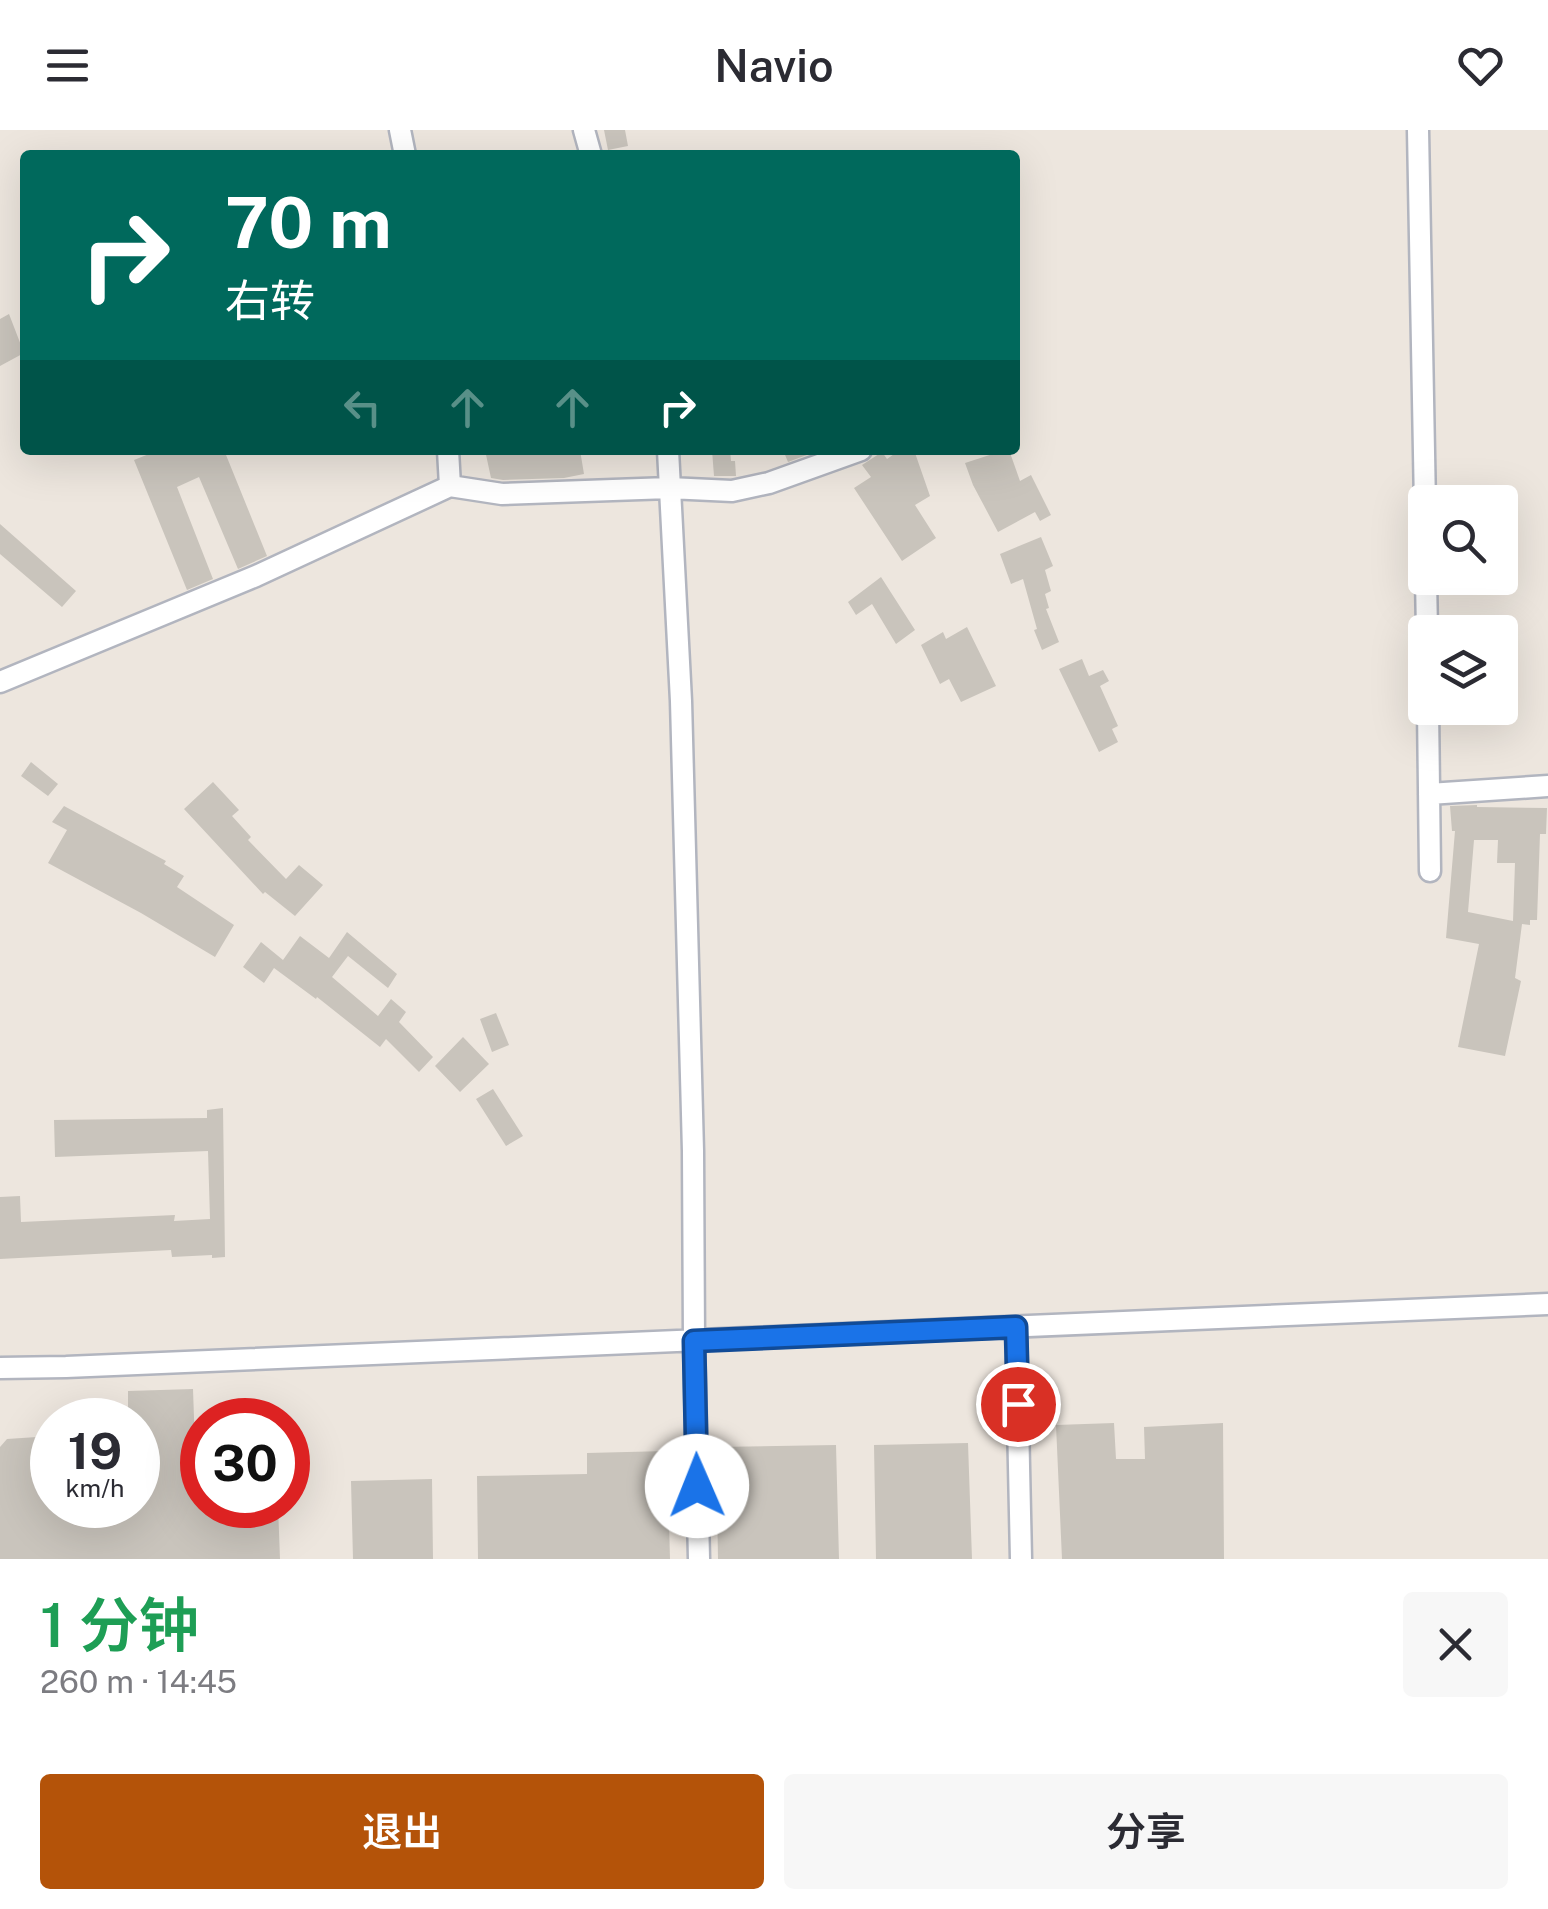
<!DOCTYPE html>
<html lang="zh">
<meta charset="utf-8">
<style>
:root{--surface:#fff;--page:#f7f7f7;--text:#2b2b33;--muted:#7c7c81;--accent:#b45309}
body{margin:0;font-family:"Public Sans","Noto Sans SC",sans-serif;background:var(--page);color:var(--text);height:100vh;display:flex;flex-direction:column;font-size:38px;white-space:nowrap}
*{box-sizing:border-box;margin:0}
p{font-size:32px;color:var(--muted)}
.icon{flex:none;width:55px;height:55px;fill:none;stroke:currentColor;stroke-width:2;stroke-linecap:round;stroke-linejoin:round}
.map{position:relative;height:1429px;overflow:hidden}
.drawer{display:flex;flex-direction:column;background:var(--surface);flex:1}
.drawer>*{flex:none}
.hud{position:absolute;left:20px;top:20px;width:1000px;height:305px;border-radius:10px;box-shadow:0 10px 40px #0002;background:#00695c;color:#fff;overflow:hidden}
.buttons{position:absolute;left:1408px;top:355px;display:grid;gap:20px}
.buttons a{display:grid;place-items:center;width:110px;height:110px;border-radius:10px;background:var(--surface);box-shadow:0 10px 40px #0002;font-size:50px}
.speed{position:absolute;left:30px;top:1268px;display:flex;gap:20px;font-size:50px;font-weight:700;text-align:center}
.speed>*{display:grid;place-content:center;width:130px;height:130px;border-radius:50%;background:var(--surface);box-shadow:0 10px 40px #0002;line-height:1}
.speed small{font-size:25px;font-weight:400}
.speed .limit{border:15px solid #d22;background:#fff;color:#111}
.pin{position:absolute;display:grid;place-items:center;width:85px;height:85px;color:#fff;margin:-42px;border:5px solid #fff;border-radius:50%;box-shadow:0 2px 10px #0007}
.me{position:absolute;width:110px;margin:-55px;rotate:359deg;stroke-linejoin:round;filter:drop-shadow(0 0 8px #0008)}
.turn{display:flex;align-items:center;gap:35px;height:210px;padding:0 40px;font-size:45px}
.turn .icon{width:130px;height:130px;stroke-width:2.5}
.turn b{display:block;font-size:70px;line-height:85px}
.lanes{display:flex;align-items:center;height:95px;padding:0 40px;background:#0003;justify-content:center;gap:50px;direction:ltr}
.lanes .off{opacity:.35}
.round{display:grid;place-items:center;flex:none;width:105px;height:105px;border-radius:10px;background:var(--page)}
.head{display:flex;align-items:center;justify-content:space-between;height:170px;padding:0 40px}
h1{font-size:60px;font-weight:600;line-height:75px;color:#1e9e55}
.cta{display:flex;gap:20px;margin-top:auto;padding:20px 40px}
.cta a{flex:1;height:115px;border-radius:10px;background:var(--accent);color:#fff;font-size:40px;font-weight:600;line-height:115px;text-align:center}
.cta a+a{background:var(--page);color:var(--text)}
header{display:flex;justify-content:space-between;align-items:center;height:130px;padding:0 40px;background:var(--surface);font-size:45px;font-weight:600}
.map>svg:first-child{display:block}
</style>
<header><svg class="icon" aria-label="menu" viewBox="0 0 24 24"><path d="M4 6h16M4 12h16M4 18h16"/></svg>Navio<svg class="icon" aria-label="heart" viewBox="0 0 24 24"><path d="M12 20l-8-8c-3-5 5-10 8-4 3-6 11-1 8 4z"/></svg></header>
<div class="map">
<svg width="1548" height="1429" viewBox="0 0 1548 1429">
<rect width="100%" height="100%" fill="#ede6de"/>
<path fill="#c9c4bc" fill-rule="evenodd" d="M604 0H625L628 16 608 20Z
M9 184 24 223 0 236V189Z
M159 320H224L267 426 238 439 199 347 177 357 213 449 187 460 134 330Z
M485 320H580L584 344 564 348 503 350 491 348Z
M712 320H730L731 331H735L736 346H714Z
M783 320H820L788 332Z
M900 320H914L930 366 915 375 936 408 902 431 854 358 871 347 862 335 882 322 887 329Z
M1005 320H1009L1020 351 1031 345 1051 385 1040 391 1035 382 998 402 973 355 965 333Z
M0 394 76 461 62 477 0 424Z
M1041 407 1053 436 1045 440 1051 461 1045 464 1049 478 1046 479 1059 512 1042 520 1034 500 1037 499 1023 449 1011 454 1000 424Z
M881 447 915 500 896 514 872 474 856 485 848 472Z
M967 497 996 556 961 572 949 549 940 554 921 515 943 502 946 509Z
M1082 529 1089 546 1103 540 1109 551 1100 556 1118 596 1112 599 1118 612 1099 622 1059 539Z
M31 632 58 654 48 666 21 646Z
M213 652 239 680 232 686 251 707 248 710 286 749 299 735 323 755 295 786 265 762 263 764 184 679Z
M1477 675V677L1547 678 1546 704H1540L1537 790H1530V795L1522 794 1515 848 1521 851 1505 926 1458 917 1479 814 1446 808 1455 701H1452L1450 676ZM1474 710H1498L1497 733H1515L1513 791 1468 782Z
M64 676 166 731 164 734 184 746 177 757 234 795 215 827 141 783 48 733 67 700 52 692Z
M347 802 397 844 388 858 348 826 332 847 378 886 391 869 406 882 399 892 433 927 419 942 386 909 380 917 317 867 316 869 274 838 264 853 243 837 261 812 283 830 300 806 329 828Z
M496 883 509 915 492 922 480 889Z
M463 907 489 934 460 962 435 936Z
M493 959 523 1006 506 1016 476 969Z
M223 978 225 1127 212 1128V1125L172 1127 171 1120 0 1129V1067L20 1066 21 1092 175 1085 174 1091 210 1089 208 1021 55 1027 54 990 207 988V980Z
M193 1259 197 1375H278L280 1429H0V1317L7 1309 52 1306V1375H138V1290H128V1261Z
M1114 1293 1116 1329H1145L1144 1297 1223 1293 1224 1429H1062L1056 1295Z
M968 1313 972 1429H876L874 1315Z
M836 1315 839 1429H718L716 1317Z
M667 1321 670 1429H478L477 1346 587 1344V1323Z
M432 1349 433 1429H353L351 1351Z"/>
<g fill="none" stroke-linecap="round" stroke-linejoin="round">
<defs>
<path id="minor" d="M400 0 405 25
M584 0 591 25
M1418 0 1425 376
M448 320 450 356 502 364 669 358 732 361 769 353 861 320
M668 320 681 571 693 1021 694 1211 699 1429
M1426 448 1427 502
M0 552 256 446 450 356
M1428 578 1430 741
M1429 664 1548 656
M1016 1197 1021 1429
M0 1238 66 1237 1548 1174"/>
</defs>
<use href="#minor" stroke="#b2b5bf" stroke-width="25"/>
<use href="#minor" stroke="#fff" stroke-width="20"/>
</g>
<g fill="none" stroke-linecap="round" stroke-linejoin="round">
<defs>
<path id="route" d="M697 1356 694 1211 1016 1197 1018 1274"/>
</defs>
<use href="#route" stroke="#114b97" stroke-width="25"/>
<use href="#route" stroke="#1a73e8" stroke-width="18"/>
</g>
</svg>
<div class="buttons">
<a><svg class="icon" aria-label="search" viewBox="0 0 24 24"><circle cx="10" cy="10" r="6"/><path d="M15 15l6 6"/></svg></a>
<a><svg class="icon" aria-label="layers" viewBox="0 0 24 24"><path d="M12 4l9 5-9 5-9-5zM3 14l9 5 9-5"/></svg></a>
</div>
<div class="speed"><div>19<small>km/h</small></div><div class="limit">30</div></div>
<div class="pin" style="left:1018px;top:1274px;background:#d93025"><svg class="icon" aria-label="arrive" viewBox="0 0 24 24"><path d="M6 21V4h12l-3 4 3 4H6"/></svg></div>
<svg class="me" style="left:697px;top:1356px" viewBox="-20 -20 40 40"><circle r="19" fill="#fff"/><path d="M0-13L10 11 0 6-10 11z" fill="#1a73e8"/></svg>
<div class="hud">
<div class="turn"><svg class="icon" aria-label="right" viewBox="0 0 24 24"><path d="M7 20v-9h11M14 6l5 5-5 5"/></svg><div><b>70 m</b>右转</div></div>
<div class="lanes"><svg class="icon off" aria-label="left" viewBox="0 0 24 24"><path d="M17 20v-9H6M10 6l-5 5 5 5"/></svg><svg class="icon off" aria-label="ahead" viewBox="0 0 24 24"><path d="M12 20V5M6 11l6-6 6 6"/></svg><svg class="icon off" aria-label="ahead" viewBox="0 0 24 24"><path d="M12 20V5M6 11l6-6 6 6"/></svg><svg class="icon" aria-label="right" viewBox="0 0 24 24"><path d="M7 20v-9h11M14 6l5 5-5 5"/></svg></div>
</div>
</div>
<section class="drawer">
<div class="head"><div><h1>1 分钟</h1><p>260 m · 14:45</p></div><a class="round"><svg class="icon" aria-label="close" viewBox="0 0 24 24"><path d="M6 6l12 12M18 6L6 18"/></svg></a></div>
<div class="cta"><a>退出</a><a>分享</a></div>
</section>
